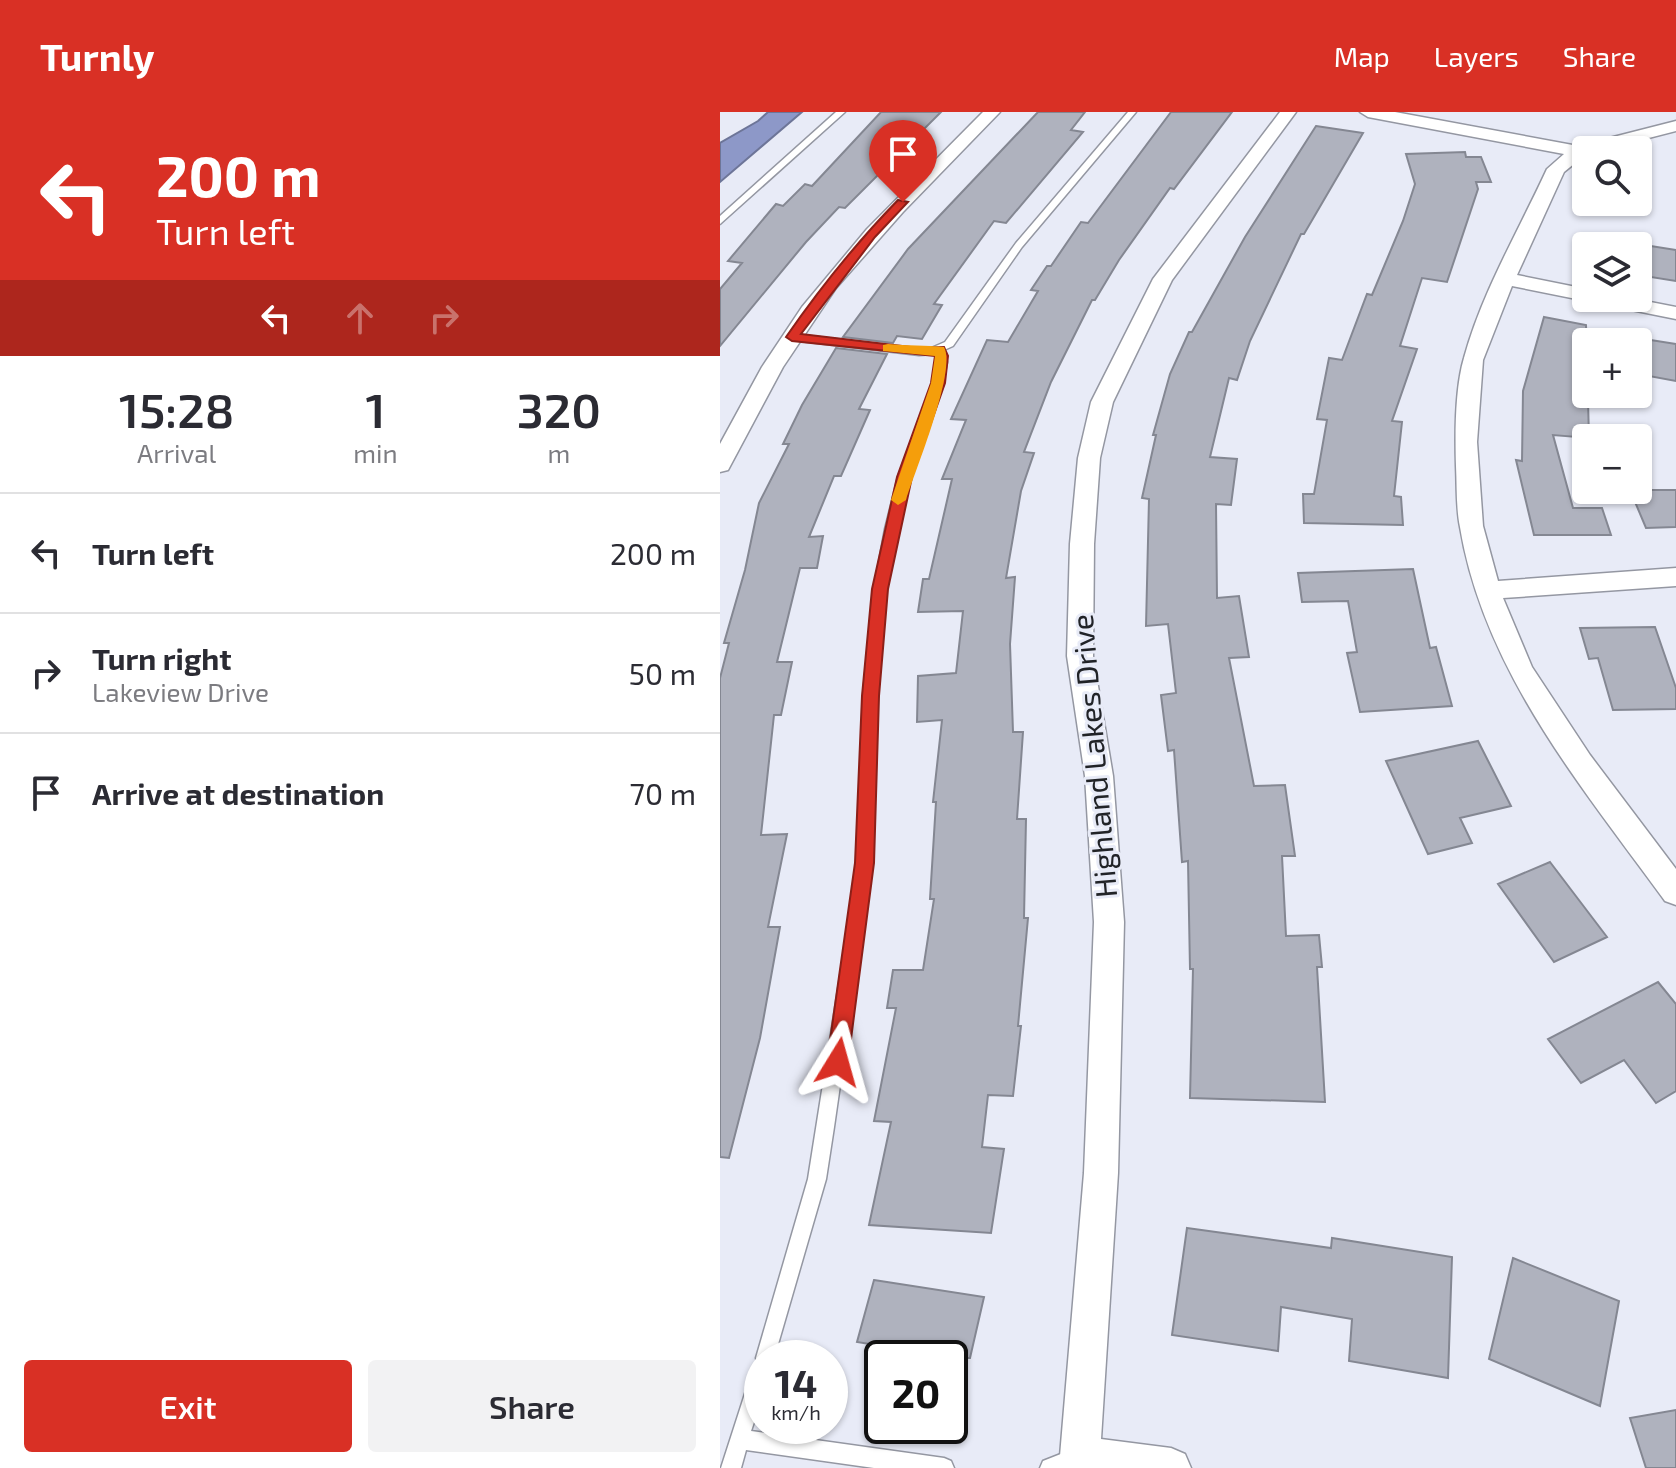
<!DOCTYPE html>
<meta charset="utf-8">
<style>
:root{--surface:#fff;--page:#f2f2f3;--text:#2b2b33;--muted:#7c7c81;--line:#e1e1e2;--accent:#d93025}
body{margin:0;font-family:"Exo 2",sans-serif;background:var(--page);color:var(--text);height:100vh;display:flex;flex-direction:column;font-size:30px;white-space:nowrap}
*{box-sizing:border-box;margin:0}
p{font-size:26px;color:var(--muted)}
.icon{flex:none;width:44px;height:44px;fill:none;stroke:currentColor;stroke-width:2;stroke-linecap:round;stroke-linejoin:round}
.map{position:relative;flex:1;overflow:hidden}
.side{display:flex;flex-direction:column;background:var(--surface);width:720px}
.side>*{flex:none}
.hud{background:#d93025;color:#fff;overflow:hidden}
.controls{position:absolute;left:852px;top:24px;display:grid;gap:16px}
.controls a{display:grid;place-items:center;width:80px;height:80px;border-radius:8px;background:var(--surface);box-shadow:0 2px 6px #0004;font-size:40px}
.speed{position:absolute;left:24px;top:1228px;display:flex;gap:16px;font-size:40px;font-weight:700;text-align:center}
.speed>*{display:grid;place-content:center;width:104px;height:104px;border-radius:50%;background:var(--surface);box-shadow:0 2px 6px #0004;line-height:1}
.speed small{font-size:20px;font-weight:400}
.speed .limit{border:4px solid #111;border-radius:12px;background:#fff;color:#111}
.pin{position:absolute;display:grid;place-items:center;width:68px;height:68px;color:#fff;margin:-82px -34px;border-radius:50% 50% 50% 0;rotate:-45deg;box-shadow:0 0 8px #0007}
.pin .icon{rotate:45deg}
.me{position:absolute;width:88px;margin:-44px;rotate:8deg;stroke-linejoin:round;filter:drop-shadow(0 0 6px #0008)}
.turn{display:flex;align-items:center;gap:28px;height:168px;padding:0 24px;font-size:36px}
.turn .icon{width:104px;height:104px;stroke-width:2.5}
.turn b{display:block;font-size:56px;line-height:68px}
.lanes{display:flex;align-items:center;height:76px;padding:0 24px;background:#0003;justify-content:center;gap:40px;direction:ltr}
.lanes .off{opacity:.35}
.eta{display:flex;justify-content:space-evenly;align-items:center;height:136px;text-align:center}
.eta b{font-size:48px;font-weight:600;line-height:56px}
.cta{display:flex;gap:16px;margin-top:auto;padding:16px 24px}
.cta a{flex:1;height:92px;border-radius:8px;background:var(--accent);color:#fff;font-size:32px;font-weight:600;line-height:92px;text-align:center}
.cta a+a{background:var(--page);color:var(--text)}
ul{padding:0;list-style:none}
li{display:flex;align-items:center;gap:24px;height:120px;padding:0 24px;border-top:2px solid var(--line)}
li div{flex:1}
li b{display:block;font-size:30px}
li em{font-style:normal}
header{display:flex;align-items:center;gap:48px;box-sizing:border-box;height:112px;padding:0 40px;background:var(--accent);color:#fff}
header strong{font-size:38px}
nav{display:flex;gap:44px;margin-inline-start:auto;font-size:28px}
main{display:flex;flex:1;min-height:0}
.map>svg:first-child{display:block}
</style>
<header>
<strong>Turnly</strong>
<nav><a>Map</a><a>Layers</a><a>Share</a></nav>
</header>
<main>
<section class="side">
<div class="hud">
<div class="turn"><svg class="icon" aria-label="left" viewBox="0 0 24 24"><path d="M17 20v-9H6M10 6l-5 5 5 5"/></svg><div><b>200 m</b>Turn left</div></div>
<div class="lanes"><svg class="icon" aria-label="left" viewBox="0 0 24 24"><path d="M17 20v-9H6M10 6l-5 5 5 5"/></svg><svg class="icon off" aria-label="ahead" viewBox="0 0 24 24"><path d="M12 20V5M6 11l6-6 6 6"/></svg><svg class="icon off" aria-label="right" viewBox="0 0 24 24"><path d="M7 20v-9h11M14 6l5 5-5 5"/></svg></div>
</div>
<div class="eta">
<div><b>15:28</b><p>Arrival</p></div>
<div><b>1</b><p>min</p></div>
<div><b>320</b><p>m</p></div>
</div>
<ul>
<li><svg class="icon" aria-label="left" viewBox="0 0 24 24"><path d="M17 20v-9H6M10 6l-5 5 5 5"/></svg><div><b>Turn left</b></div><em>200 m</em></li>
<li><svg class="icon" aria-label="right" viewBox="0 0 24 24"><path d="M7 20v-9h11M14 6l5 5-5 5"/></svg><div><b>Turn right</b><p>Lakeview Drive</p></div><em>50 m</em></li>
<li><svg class="icon" aria-label="arrive" viewBox="0 0 24 24"><path d="M6 21V4h12l-3 4 3 4H6"/></svg><div><b>Arrive at destination</b></div><em>70 m</em></li>
</ul>
<div class="cta"><a>Exit</a><a>Share</a></div>
</section>
<div class="map">
<svg width="956" height="1356" viewBox="0 0 956 1356">
<rect width="100%" height="100%" fill="#e8ebf7"/>
<path fill="#8d98c8" stroke="#6d7598" stroke-width="2" d="M48 0H82L0 70V31L38 9Z"/>
<path fill="#afb2be" stroke="#848792" stroke-width="2" d="M161 0H221L125 96 119 95 86 130 0 234V177L22 151 8 149 56 92 63 94 85 72 92 74Z
M318 0H365L351 18 363 20 286 111 274 109 214 192 222 193 202 227 177 224 173 231 123 225 188 137Z
M451 0H512L454 77 450 76 399 148 375 188H372L331 270 304 340 314 341 301 379 286 466 295 465 290 532 293 620H303L297 707H306L304 806H308L298 914H301L293 984 268 983 262 1035 284 1037 271 1121 149 1113 171 1010 154 1009 176 896H167L173 858H203L214 787H210L216 690H213L222 608 197 610 198 564 236 561 243 499 198 500 203 467H209L232 367H222L246 308 231 307 267 228 288 230 318 179 311 178 327 154H331L361 110 368 111Z
M596 14 643 21 584 122H581L530 229 517 268 509 266 490 345 517 347 511 393 496 392 497 486 519 484 529 545 509 546 534 674 565 673 575 744H562L566 824 599 823 602 855H597L605 990 470 986 473 857H470L468 749 462 750 454 638 448 639 441 583 456 581 448 512 426 514 429 387 422 386 436 323H433L450 262 469 220H472L525 125Z
M745 40 746 45H761L771 70H756L758 77 727 170 702 166 680 234 697 237 672 309 682 310 674 384 681 385 683 413 584 411 583 382H594L607 308 597 307 609 246 622 248 647 182 652 183 683 109 695 72 686 42Z
M918 132 956 138V169L918 163Z
M824 205 866 213 869 326 833 323 853 396H882L891 423H814L796 348 802 349 803 279Z
M918 226 956 232V269L918 262Z
M116 236 167 242 139 297 150 298 121 364H114L89 425 103 424 97 456H80L57 550H72L61 603H54L41 723 67 722 48 815H60L40 926 9 1046 0 1045V566L9 531H4L25 458 39 391 69 332H63L82 293Z
M910 378H956V415L926 416Z
M693 457 710 536 716 535 732 594 640 600 627 541 637 540 628 489 582 490 578 461Z
M935 515 956 576V597L893 598 878 546 869 547 860 516Z
M758 629 791 694 740 706 752 731 708 742 666 649Z
M830 750 887 825 834 850 778 772Z
M938 870 956 892V979L936 991 904 948 861 971 828 927Z
M467 1116 611 1136 612 1126 732 1145 728 1266 629 1249 632 1207 561 1195 558 1239 452 1223Z
M793 1146 899 1189 880 1294 769 1247Z
M154 1168 264 1185 250 1246H171L174 1236 137 1230Z
M956 1298V1356H926L910 1306Z"/>
<g fill="none" stroke-linecap="round" stroke-linejoin="round">
<defs>
<path id="lane" d="M116 0H125L0 112V104Z
M408 0H416L302 135 233 234 224 238 227 250 223 271 190 365 177 417 166 477 157 584 152 751 114 1015 106 1067 54 1246H42V1286L31 1319 224 1346 231 1349 234 1356H154L26 1338 21 1356H1L33 1257 37 1250 36 1246 88 1067 138 751 143 584 154 477 165 417 178 365 213 271 217 250 215 242 199 243 72 228 67 225 72 222 199 237H209L225 230 296 131Z
M356 1336 363 1339 366 1346 363 1353 356 1356H320L323 1349Z"/>
<path id="street" d="M263 0H280L183 100 116 176 63 255 8 358 0 360V332L42 255 82 195 147 117Z
M560 0H576L452 168 393 290 380 346 374 432 373 544 393 664 404 810 398 1061 381 1327 451 1336 465 1342 471 1356H339L364 1061 374 810 365 664 347 544 350 432 358 346 371 290 433 167Z
M640 0H675L858 34 956 9V19L882 38H866V42L844 60 797 163 866 177V186H910L956 195V207L792 174 763 248 757 330 763 414 778 469 956 456V474L783 486 812 555 870 643 956 757V793L945 789C862 675 764 559 740 415 736 396 737 374 736 354 735 323 735 276 744 246 762 180 799 118 827 57L844 42 648 5Z"/>
</defs>
<use href="#lane" stroke="#9497a2" stroke-width="3"/>
<use href="#street" stroke="#9497a2" stroke-width="3"/>
<use href="#lane" fill="#fff" fill-rule="evenodd"/>
<use href="#street" fill="#fff" fill-rule="evenodd"/>
</g>
<path fill="#d93025" stroke="#8d1f18" stroke-width="2" d="M178 88 188 90 155 125 81 222 199 236 224 235 228 244 225 271 192 365 168 477 159 584 154 751 128 950 125 957 118 960 110 957 107 950 135 751 142 584 152 477 177 365 211 271 215 244 72 229 66 225C100 176 137 130 178 88Z"/>
<path fill="#f59e0b" d="M168 232C187 234 206 233 224 235 237 258 195 359 186 388L178 393 171 388 211 271 215 244 163 239V233Z"/>
<g text-anchor="middle" stroke-width="6" stroke-linejoin="round" paint-order="stroke">
<g font-size="30" fill="#212327" stroke="#e8ebf7">
<text transform="translate(375 644) rotate(-95)" y="10">Highland Lakes Drive</text>
</g>
</g>
</svg>
<div class="controls">
<a><svg class="icon" aria-label="search" viewBox="0 0 24 24"><circle cx="10" cy="10" r="6"/><path d="M15 15l6 6"/></svg></a>
<a><svg class="icon" aria-label="layers" viewBox="0 0 24 24"><path d="M12 4l9 5-9 5-9-5zM3 14l9 5 9-5"/></svg></a>
<a>+</a>
<a>−</a>
</div>
<div class="speed"><div>14<small>km/h</small></div><div class="limit">20</div></div>
<div class="pin" style="left:183px;top:90px;background:#d93025"><svg class="icon" aria-label="arrive" viewBox="0 0 24 24"><path d="M6 21V4h12l-3 4 3 4H6"/></svg></div>
<svg class="me" style="left:118px;top:950px" viewBox="-20 -20 40 40"><path d="M0-17L14 15 0 8-14 15z" fill="#d93025" stroke="#fff" stroke-width="4"/></svg>
</div>
</main>
